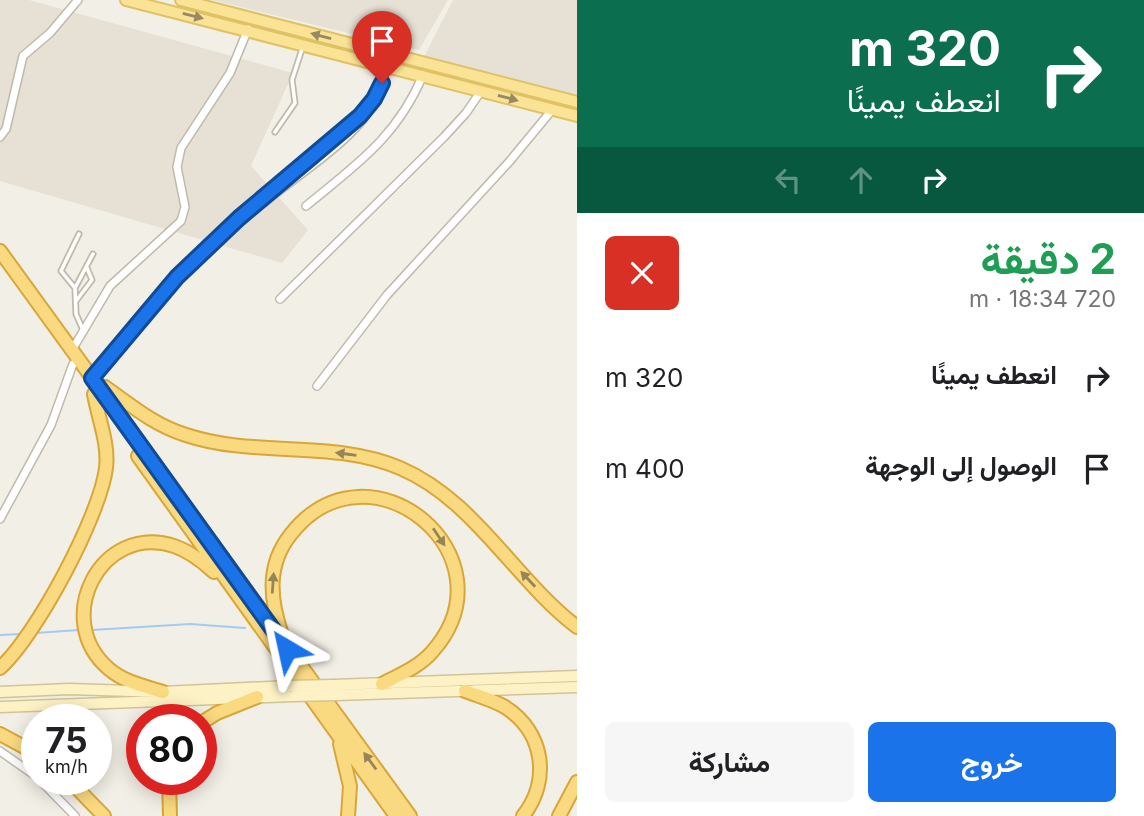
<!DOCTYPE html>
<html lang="ar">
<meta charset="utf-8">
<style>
:root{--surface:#fff;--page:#f6f6f6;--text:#202124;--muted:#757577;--accent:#1a73e8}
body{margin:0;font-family:Inter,Vazirmatn,sans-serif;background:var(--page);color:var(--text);direction:rtl;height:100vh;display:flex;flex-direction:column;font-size:26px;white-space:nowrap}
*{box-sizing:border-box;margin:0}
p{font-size:23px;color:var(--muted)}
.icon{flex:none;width:38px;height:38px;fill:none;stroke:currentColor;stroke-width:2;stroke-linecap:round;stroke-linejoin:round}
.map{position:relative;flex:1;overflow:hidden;direction:ltr}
.panel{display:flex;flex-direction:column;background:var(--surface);width:567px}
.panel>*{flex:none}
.hud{background:#0b6e4f;color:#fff;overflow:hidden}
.speed{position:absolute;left:21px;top:704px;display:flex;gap:14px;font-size:35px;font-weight:700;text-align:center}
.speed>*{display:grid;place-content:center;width:91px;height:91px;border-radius:50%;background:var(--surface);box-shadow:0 4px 18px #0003;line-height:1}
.speed small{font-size:18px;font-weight:400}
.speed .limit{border:10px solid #d22;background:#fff;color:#111}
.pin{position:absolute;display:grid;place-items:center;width:60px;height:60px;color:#fff;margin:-72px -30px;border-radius:50% 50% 50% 0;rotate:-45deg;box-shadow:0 0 7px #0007}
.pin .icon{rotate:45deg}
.me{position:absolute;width:77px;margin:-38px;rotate:324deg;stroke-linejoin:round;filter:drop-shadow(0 0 5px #0008)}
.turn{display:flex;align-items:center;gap:24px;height:147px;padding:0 28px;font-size:32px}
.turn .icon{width:91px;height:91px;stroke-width:2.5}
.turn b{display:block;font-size:49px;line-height:60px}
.lanes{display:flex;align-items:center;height:66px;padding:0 28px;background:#0003;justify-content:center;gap:35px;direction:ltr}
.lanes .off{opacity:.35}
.round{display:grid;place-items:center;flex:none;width:74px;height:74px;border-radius:10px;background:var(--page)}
.summary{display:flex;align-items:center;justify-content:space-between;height:119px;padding:0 28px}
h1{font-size:42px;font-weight:700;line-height:52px;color:#1e9e55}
.button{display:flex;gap:14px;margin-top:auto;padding:14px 28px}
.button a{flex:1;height:80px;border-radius:10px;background:var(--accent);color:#fff;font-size:28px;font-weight:700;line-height:80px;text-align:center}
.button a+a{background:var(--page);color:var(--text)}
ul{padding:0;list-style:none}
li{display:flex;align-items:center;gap:21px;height:91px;padding:0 28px}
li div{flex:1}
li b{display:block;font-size:26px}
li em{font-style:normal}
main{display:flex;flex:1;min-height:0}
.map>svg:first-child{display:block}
</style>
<main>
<section class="panel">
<div class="hud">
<div class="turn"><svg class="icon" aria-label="right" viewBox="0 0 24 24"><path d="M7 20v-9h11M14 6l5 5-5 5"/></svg><div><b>320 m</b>انعطف يمينًا</div></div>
<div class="lanes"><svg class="icon off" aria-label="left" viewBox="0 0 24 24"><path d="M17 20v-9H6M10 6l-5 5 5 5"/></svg><svg class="icon off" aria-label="ahead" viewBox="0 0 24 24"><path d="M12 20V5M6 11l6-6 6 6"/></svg><svg class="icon" aria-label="right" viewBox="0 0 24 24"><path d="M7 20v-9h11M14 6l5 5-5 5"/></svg></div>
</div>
<div class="summary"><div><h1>2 دقيقة</h1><p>720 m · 18:34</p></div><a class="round" style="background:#d93025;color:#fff"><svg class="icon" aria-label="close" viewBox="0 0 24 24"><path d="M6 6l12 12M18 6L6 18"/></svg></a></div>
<ul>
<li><svg class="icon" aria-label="right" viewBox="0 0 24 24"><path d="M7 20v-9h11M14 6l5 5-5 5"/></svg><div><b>انعطف يمينًا</b></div><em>320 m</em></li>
<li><svg class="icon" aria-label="arrive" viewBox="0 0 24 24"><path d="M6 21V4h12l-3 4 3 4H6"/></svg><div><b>الوصول إلى الوجهة</b></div><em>400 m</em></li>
</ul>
<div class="button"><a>خروج</a><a>مشاركة</a></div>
</section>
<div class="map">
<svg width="577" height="816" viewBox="0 0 577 816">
<rect width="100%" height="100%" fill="#f2efe6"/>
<path fill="#e6e1d4" d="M0 0H29L293 73 251 166 308 230 282 263 0 181Z
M212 0H448L419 50Z
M453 0H577V96L424 57Z"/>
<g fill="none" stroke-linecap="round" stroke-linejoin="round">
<path stroke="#a3cbee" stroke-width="2" d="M92 630 190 624 245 628
M36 633 79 630
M0 635 20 634"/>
<defs>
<path id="service" d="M275 132 295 103 292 80 303 46
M266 203C293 180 367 134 374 101
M79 234 61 271 75 288 76 314 83 330
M75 288 93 254
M76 301 92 280 87 268"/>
<path id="minor" d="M0 137 6 129 23 56 50 33 78 0
M306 206C356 165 397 137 423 75
M280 299 444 137 466 113 481 91
M72 350 110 286 181 221 185 207 177 167 181 148 230 73 248 29
M92 378 177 277 239 218 367 110 378 91 385 65
M317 386 387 295 509 162 552 110
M0 519 51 425 73 364
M0 751 37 777
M39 779 75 816"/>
<path id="secondary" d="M334 685 577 676
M0 692 69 689 163 692 290 686
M336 695 577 687
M0 707 293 696"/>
<path id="primary" d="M126 0 577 116
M181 0 577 102"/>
<path id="trunk" d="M0 251 410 816
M105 387C132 406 154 425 186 435 255 458 332 439 400 468 475 500 514 579 577 627
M138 456 396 816
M282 635C270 600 266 565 291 534 370 434 517 557 432 652 419 667 399 675 382 684
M0 668C36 636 100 516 106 468 109 443 98 418 94 394
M465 691C478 696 493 700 505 707 544 732 551 780 523 816
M163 692C144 686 124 682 109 669 51 620 101 522 174 546 189 551 202 561 214 572
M201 723 217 713 257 697
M0 734 37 754
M340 744 350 786 348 816
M68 779 104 816
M169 779 170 816
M559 816 577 782"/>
</defs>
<use href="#service" stroke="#c0baab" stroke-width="7"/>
<use href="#minor" stroke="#c0baab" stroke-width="10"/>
<use href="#secondary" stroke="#d1c497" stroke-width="13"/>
<use href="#primary" stroke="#e0c266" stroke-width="14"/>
<use href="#trunk" stroke="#d8a639" stroke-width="16"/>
<use href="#service" stroke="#fff" stroke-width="3.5"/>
<use href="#minor" stroke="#fff" stroke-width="7"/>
<use href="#secondary" stroke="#fdf2c5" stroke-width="10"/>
<use href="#primary" stroke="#fbe396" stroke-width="10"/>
<use href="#trunk" stroke="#fada80" stroke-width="12"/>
<defs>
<path id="secondary-bridge" d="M290 686 334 685
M293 696 336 695"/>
</defs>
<use href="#secondary-bridge" stroke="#d1c497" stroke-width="13" stroke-linecap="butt"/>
<use href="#secondary-bridge" stroke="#fdf2c5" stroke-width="10"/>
</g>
<defs><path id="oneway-solid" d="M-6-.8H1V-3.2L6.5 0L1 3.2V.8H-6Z" transform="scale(1.75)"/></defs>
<g fill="#978961">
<use href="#oneway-solid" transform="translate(193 16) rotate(14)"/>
<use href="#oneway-solid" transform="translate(321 36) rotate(-165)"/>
<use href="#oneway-solid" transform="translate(508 98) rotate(15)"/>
</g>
<g fill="#968557">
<use href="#oneway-solid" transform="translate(346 454) rotate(-172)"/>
<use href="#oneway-solid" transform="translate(439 537) rotate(56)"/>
<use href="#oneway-solid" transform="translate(528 579) rotate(-133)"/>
<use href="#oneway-solid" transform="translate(273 583) rotate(-86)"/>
<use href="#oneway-solid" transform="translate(370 761) rotate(-126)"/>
</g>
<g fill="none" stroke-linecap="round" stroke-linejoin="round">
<defs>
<path id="route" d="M287 649 92 378 177 277 239 218 360 116 374 99 382 83"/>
</defs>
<use href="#route" stroke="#114b97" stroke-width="18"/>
<use href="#route" stroke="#1a73e8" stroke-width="12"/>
</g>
</svg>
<div class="speed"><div>75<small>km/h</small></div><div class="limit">80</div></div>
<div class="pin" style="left:382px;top:83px;background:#d93025"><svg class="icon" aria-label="arrive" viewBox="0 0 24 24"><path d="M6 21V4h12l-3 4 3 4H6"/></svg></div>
<svg class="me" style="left:287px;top:649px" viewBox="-20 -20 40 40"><path d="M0-17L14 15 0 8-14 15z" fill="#1a73e8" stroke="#fff" stroke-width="4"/></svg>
</div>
</main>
